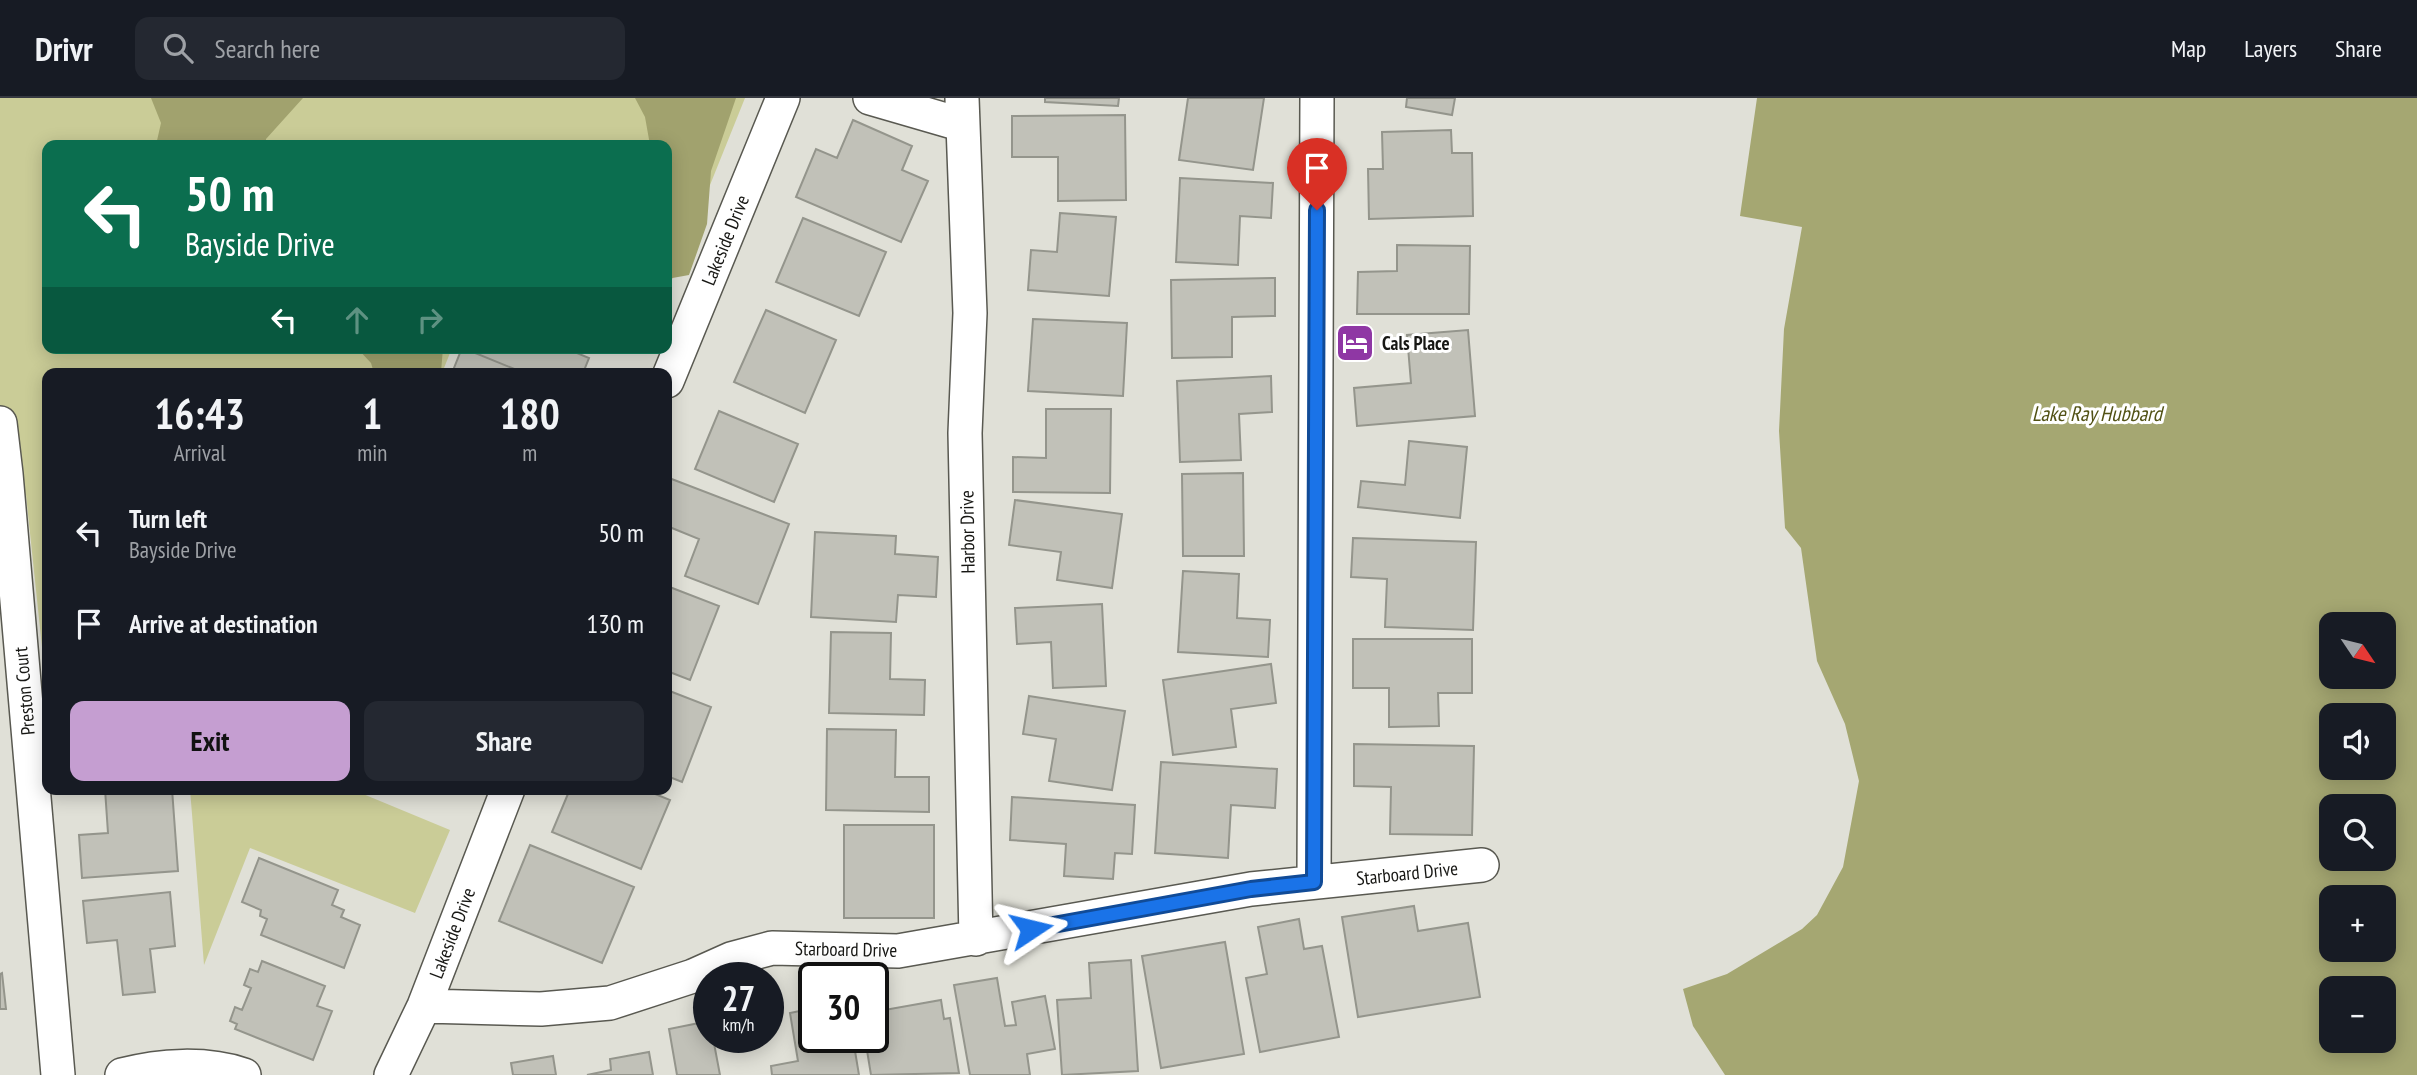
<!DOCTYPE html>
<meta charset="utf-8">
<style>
:root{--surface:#171b24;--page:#242831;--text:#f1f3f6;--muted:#9ea1a6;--line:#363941;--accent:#c59ed1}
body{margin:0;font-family:"PT Sans Narrow",sans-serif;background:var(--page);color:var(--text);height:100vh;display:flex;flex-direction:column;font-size:26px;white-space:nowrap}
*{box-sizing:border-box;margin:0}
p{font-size:23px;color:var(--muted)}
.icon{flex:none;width:38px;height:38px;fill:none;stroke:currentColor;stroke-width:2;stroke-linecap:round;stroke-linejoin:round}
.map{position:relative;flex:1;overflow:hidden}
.drawer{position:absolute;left:42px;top:270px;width:630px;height:427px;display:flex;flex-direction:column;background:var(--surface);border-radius:14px;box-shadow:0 4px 18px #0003}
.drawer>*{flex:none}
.top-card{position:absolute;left:42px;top:42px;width:630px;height:214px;border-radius:14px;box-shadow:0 4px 18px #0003;background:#0b6e4f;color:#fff;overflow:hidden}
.needle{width:46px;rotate:125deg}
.fabs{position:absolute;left:2319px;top:514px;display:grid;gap:14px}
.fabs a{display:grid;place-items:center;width:77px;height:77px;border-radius:14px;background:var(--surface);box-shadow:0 4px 18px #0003;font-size:35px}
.speed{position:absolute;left:693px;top:864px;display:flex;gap:14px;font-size:35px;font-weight:700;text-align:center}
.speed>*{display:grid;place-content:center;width:91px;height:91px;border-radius:50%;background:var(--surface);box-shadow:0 4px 18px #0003;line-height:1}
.speed small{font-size:18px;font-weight:400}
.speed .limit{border:4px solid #111;border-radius:10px;background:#fff;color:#111}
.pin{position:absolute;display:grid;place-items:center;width:60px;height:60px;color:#fff;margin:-72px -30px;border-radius:50% 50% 50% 0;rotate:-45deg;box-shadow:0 0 7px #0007}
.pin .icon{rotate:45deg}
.me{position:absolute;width:77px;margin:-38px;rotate:80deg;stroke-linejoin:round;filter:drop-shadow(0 0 5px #0008)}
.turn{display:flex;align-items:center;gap:24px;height:147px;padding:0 28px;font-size:32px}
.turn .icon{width:91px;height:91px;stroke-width:2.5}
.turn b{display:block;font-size:49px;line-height:60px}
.lanes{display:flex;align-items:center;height:66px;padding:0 28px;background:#0003;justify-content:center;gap:35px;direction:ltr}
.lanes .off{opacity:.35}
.eta{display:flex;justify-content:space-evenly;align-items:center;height:119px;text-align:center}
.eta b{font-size:42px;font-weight:800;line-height:49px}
.primary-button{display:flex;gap:14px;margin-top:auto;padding:14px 28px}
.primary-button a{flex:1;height:80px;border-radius:14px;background:var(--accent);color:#111;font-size:28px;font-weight:800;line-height:80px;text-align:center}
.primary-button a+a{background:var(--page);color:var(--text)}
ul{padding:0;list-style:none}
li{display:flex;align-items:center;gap:21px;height:91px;padding:0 28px}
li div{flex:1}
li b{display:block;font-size:26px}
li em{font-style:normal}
header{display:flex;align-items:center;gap:42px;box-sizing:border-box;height:98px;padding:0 35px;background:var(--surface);border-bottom:2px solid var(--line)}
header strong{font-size:33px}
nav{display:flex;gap:38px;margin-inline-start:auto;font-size:24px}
.search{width:490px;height:63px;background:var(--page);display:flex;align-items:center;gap:18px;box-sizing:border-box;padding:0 24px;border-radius:14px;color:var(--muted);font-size:26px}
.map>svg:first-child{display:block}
</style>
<header>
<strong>Drivr</strong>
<div class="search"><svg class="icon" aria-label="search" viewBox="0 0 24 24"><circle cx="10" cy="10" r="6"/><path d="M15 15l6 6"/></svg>Search here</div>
<nav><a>Map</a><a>Layers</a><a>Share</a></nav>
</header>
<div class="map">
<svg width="2417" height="977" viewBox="0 0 2417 977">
<rect width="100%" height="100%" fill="#e0e0d7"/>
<path fill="#cacc97" d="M0 0H745L669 189 667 47H47V250H452L442 275H47V549H42L26 397 0 399Z
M190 691H351L450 732 415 815 250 750 204 867Z"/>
<path fill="#a1a26e" d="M151 0H303L266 41V47H156L161 25Z
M635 0H736L711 73 707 126 689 177 667 181V47H650L645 19Z
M357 250H443L441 274 374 275 371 265Z"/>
<path fill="#a5a772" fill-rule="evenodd" d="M1757 0H2417V977H1725L1693 928 1683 891 1727 876 1802 831 1817 817 1843 769 1859 683 1845 626 1817 563 1801 450 1785 430 1779 333 1784 231 1802 129 1740 118ZM2331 527H2384V579H2331ZM2331 618H2384V670H2331ZM2331 709H2384V761H2331ZM2331 800H2384V852H2331ZM2331 891H2384V943H2331Z"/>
<path fill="#c1c1b8" stroke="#94958c" stroke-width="2" d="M1045 0H1119L1118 8 1045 4Z
M1188 0H1264L1253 72 1179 62Z
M1407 0H1455L1452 17 1406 9Z
M1125 17 1126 102 1058 103V59H1012V18Z
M853 22 912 48 902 72 928 83 901 144 796 99 816 51 837 60Z
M1451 32 1452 55H1472L1473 118 1369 121 1368 71H1383L1382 34Z
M1180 80 1273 85 1271 120 1240 118 1238 167 1176 164Z
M1060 115 1116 119 1109 198 1028 192 1031 152 1057 154Z
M803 120 886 154 859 218 776 184Z
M1397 147 1470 148 1469 216H1357L1358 174 1397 173Z
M1275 180V218L1232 219V259L1172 260 1171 182Z
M766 212 836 242 805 315 734 284Z
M1033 221 1127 225 1123 298 1028 293Z
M1468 232 1475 318 1357 328 1354 290 1411 285 1407 237Z
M462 250H463L524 275H452Z
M463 250H565L589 260 583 275H524Z
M1271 278 1272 314 1239 316 1241 362 1180 364 1177 283Z
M1046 311H1111L1110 395 1013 394V359L1046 360Z
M719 313 798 346 774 404 695 371Z
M1409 343 1467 349 1460 420 1358 409 1361 383 1405 387Z
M1243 375 1244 458H1183L1182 376Z
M669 380 789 426 758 506 685 478 699 441 667 428Z
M1015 402 1122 416 1112 490 1057 482 1061 454 1009 447Z
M815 434 896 438 895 456 938 459 936 499 898 497 896 524 811 519Z
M1353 440 1476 444 1473 532 1385 529 1387 481 1351 479Z
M1183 473 1239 476 1237 520 1270 522 1268 559 1178 554Z
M667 488 719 508 690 582 667 573Z
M1102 506 1106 588 1053 590 1051 544 1017 546 1015 510Z
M831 534 891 535 890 581 925 582 924 617 829 615Z
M1353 541H1472V595H1438L1439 628 1389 629V590H1353Z
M1271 566 1276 605 1231 611 1236 649 1173 657 1163 582Z
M667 592 711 609 682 684 667 678Z
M1029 598 1125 613 1112 692 1049 683 1056 641 1023 636Z
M827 631 896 632 895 679H929V714L826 712Z
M1354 646 1474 648 1472 737 1390 736 1391 689 1354 688Z
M1161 664 1277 671 1275 710 1231 707 1228 760 1155 755Z
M105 691H172L178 773 82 780 79 737 108 735Z
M570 691H643L670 702 641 771 552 734Z
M1012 699 1135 707 1132 756 1115 755 1113 781 1064 778 1066 746 1010 742Z
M844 727H934V820H844Z
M530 747 634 789 602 865 499 823Z
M259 760 338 792 332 807 344 812 341 819 360 827 344 870 261 837 267 821 260 818 261 812 242 804Z
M170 794 175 848 150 851 155 894 123 897 117 842 87 845 83 803Z
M1414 808 1418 833 1468 825 1480 899 1358 919 1342 819Z
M1299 821 1304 851 1322 848 1339 939 1260 954 1246 880 1267 876 1258 829Z
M1225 844 1244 956 1161 970 1142 858Z
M1131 862 1138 973 1062 977 1057 902 1091 900 1089 865Z
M262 863 325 888 317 908 332 913 313 962 235 931 237 926 230 923 235 909 242 912 251 890 244 887 250 871 258 874Z
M2 875 6 911H0V876Z
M997 880 1005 928 1016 927 1012 904 1045 898 1055 951 1027 956 1030 977H970L954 887Z
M941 902 944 921 950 920 959 975 871 977 865 940H873V914Z
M814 910V940H837L838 950 854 947 859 977H772L771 968 798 963 790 915Z
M709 923V940H713L720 977H677L669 931Z
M649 954 653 977H587L611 972 610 961Z
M553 958 556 977H513L511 965Z"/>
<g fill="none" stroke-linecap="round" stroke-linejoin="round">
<defs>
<path id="minor" d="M870 0 963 27
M962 0 970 215 965 335 976 841
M667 283 783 0
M0 325 6 376H0
M6 376 58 977
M1314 784 1317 0
M424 908 541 911 610 905 693 878 731 861 772 850 898 853 1251 791 1482 767
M122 977C160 967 206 964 244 977
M391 977 424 908 508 691"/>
</defs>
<use href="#minor" stroke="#595951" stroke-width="36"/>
<use href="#minor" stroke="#fff" stroke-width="33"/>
</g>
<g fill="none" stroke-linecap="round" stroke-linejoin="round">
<defs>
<path id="route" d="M1031 831 1251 791 1314 784 1317 112"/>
</defs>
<use href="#route" stroke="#114b97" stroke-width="18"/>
<use href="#route" stroke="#1a73e8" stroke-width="12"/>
</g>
<defs>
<symbol id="hotel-square" viewBox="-11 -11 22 22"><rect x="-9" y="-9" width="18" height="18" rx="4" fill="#8f37a4" stroke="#fff"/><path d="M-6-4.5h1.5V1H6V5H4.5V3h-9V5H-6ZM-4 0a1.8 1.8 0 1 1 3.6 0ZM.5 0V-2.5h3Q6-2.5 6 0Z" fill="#fff"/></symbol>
</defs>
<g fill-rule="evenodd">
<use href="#hotel-square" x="1333" y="223" width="44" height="44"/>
</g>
<g text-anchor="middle" stroke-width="6" stroke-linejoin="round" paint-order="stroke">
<g font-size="19" fill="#171714" stroke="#fff">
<text transform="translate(725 142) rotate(-68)" y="7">Lakeside Drive</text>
<text transform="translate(967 434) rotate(-91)" y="7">Harbor Drive</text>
<text transform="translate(24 593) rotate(-95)" y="7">Preston Court</text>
<text transform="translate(1407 775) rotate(-6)" y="7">Starboard Drive</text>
<text transform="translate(452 835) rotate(-69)" y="7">Lakeside Drive</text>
<text transform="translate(846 851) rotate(1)" y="7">Starboard Drive</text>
</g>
<g font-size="19" font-weight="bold" fill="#171714" stroke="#fff" text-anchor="start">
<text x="1382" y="252">Cals Place</text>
</g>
<g font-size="21" font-style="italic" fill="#525215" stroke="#fff">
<text x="2097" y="323">Lake Ray Hubbard</text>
</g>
</g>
</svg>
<div class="fabs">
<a><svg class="needle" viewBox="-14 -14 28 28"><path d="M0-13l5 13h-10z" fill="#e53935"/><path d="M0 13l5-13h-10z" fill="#9ea1a6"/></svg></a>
<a><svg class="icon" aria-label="sound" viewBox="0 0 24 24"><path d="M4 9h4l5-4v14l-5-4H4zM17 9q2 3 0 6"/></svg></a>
<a><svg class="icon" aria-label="search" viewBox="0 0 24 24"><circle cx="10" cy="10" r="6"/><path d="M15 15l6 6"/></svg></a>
<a>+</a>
<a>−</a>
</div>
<div class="speed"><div>27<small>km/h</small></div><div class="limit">30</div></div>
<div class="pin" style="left:1317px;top:112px;background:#d93025"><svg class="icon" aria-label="arrive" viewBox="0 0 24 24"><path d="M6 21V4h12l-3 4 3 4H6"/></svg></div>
<svg class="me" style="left:1031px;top:831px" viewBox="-20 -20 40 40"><path d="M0-17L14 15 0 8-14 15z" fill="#1a73e8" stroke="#fff" stroke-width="4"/></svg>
<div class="top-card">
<div class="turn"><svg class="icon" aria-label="left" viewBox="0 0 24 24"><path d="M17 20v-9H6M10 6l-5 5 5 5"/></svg><div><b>50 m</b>Bayside Drive</div></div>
<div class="lanes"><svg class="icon" aria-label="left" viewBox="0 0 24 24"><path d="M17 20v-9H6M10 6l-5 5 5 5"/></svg><svg class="icon off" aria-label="ahead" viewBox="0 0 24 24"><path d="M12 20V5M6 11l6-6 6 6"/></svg><svg class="icon off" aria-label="right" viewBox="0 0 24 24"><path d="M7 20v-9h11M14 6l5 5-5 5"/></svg></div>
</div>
<section class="drawer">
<div class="eta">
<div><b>16:43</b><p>Arrival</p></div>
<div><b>1</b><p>min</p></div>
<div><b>180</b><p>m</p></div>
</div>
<ul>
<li><svg class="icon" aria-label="left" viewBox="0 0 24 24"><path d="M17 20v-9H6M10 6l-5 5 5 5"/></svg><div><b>Turn left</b><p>Bayside Drive</p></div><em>50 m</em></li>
<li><svg class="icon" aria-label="arrive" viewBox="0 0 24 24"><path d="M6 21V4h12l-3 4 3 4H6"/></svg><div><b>Arrive at destination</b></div><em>130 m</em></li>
</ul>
<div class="primary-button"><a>Exit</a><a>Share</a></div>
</section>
</div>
